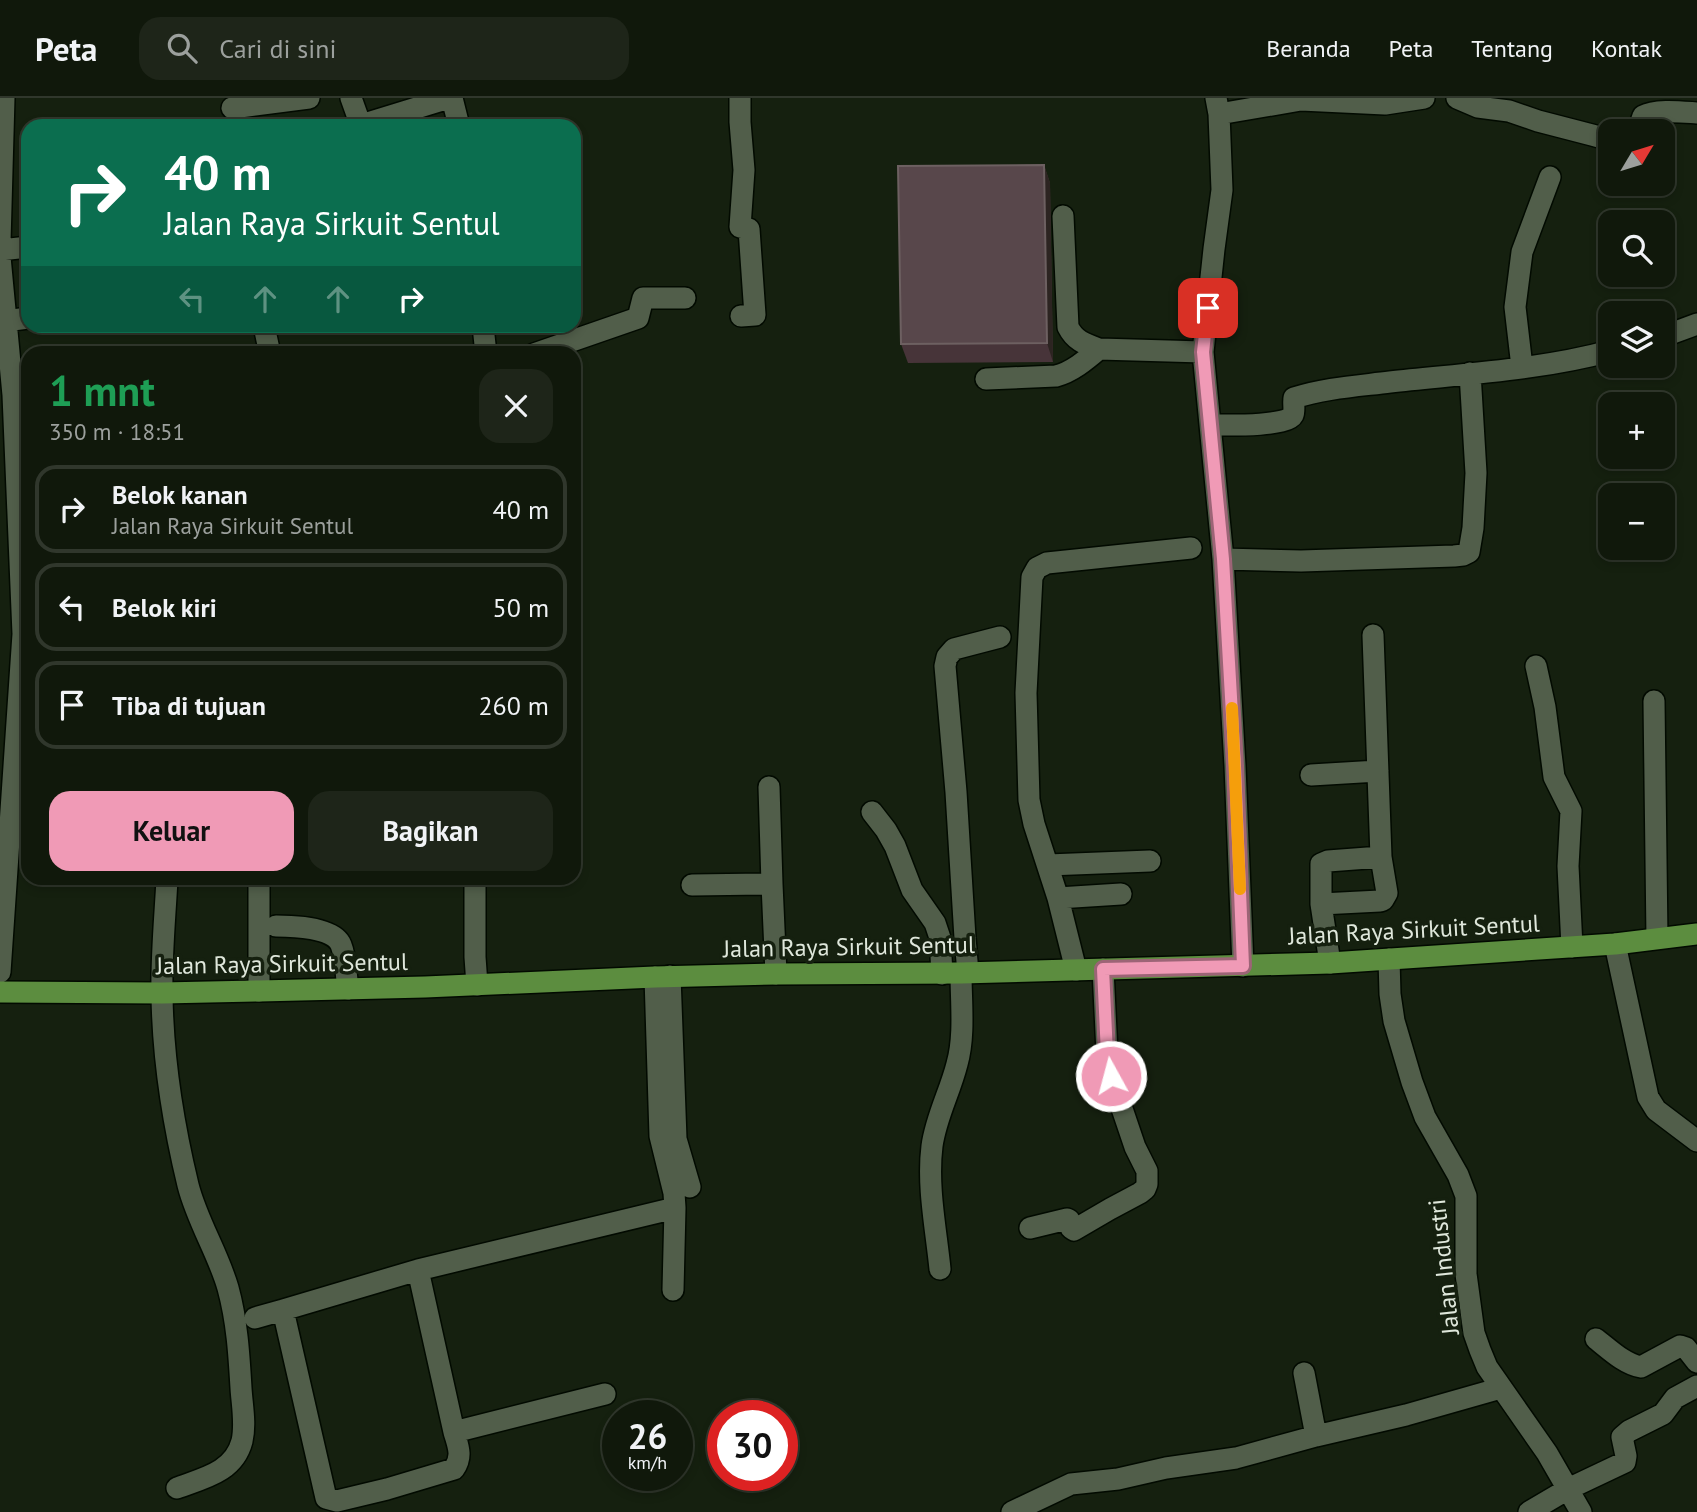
<!DOCTYPE html>
<html lang="id">
<meta charset="utf-8">
<style>
:root{--surface:#10180b;--page:#1e2519;--text:#f1f3f6;--muted:#9ca09d;--line:#30372c;--accent:#f09ab6}
body{margin:0;font-family:"PT Sans",sans-serif;background:var(--page);color:var(--text);height:100vh;display:flex;flex-direction:column;font-size:26px;white-space:nowrap}
*{box-sizing:border-box;margin:0}
p{font-size:23px;color:var(--muted)}
.icon{flex:none;width:38px;height:38px;fill:none;stroke:currentColor;stroke-width:2;stroke-linecap:round;stroke-linejoin:round}
.map{position:relative;flex:1;overflow:hidden}
.details{position:absolute;left:21px;top:248px;width:560px;height:539px;display:flex;flex-direction:column;background:var(--surface);border-radius:21px;box-shadow:0 4px 10px #0003,0 0 0 2px var(--line)}
.details>*{flex:none}
.guide{position:absolute;left:21px;top:21px;width:560px;height:214px;border-radius:21px;box-shadow:0 4px 10px #0003,0 0 0 2px var(--line);background:#0b6e4f;color:#fff;overflow:hidden}
.needle{width:46px;rotate:52deg}
.buttons{position:absolute;left:1598px;top:21px;display:grid;gap:14px}
.buttons a{display:grid;place-items:center;width:77px;height:77px;border-radius:14px;background:var(--surface);box-shadow:0 4px 10px #0003,0 0 0 2px var(--line);font-size:35px}
.speed{position:absolute;left:602px;top:1302px;display:flex;gap:14px;font-size:35px;font-weight:700;text-align:center}
.speed>*{display:grid;place-content:center;width:91px;height:91px;border-radius:50%;background:var(--surface);box-shadow:0 4px 10px #0003,0 0 0 2px var(--line);line-height:1}
.speed small{font-size:18px;font-weight:400}
.speed .limit{border:10px solid #d22;background:#fff;color:#111}
.pin{position:absolute;display:grid;place-items:center;width:60px;height:60px;color:#fff;margin:-30px;border-radius:14px;box-shadow:0 4px 10px #0006}
.me{position:absolute;width:77px;margin:-38px;rotate:353deg;stroke-linejoin:round;filter:drop-shadow(0 0 5px #0008)}
.turn{display:flex;align-items:center;gap:24px;height:147px;padding:0 28px;font-size:32px}
.turn .icon{width:91px;height:91px;stroke-width:2.5}
.turn b{display:block;font-size:49px;line-height:60px}
.lanes{display:flex;align-items:center;height:66px;padding:0 28px;background:#0003;justify-content:center;gap:35px;direction:ltr}
.lanes .off{opacity:.35}
.round{display:grid;place-items:center;flex:none;width:74px;height:74px;border-radius:21px;background:var(--page)}
.headline{display:flex;align-items:center;justify-content:space-between;height:119px;padding:0 28px}
h1{font-size:42px;font-weight:700;line-height:52px;color:#1e9e55}
.primary-button{display:flex;gap:14px;margin-top:auto;padding:14px 28px}
.primary-button a{flex:1;height:80px;border-radius:21px;background:var(--accent);color:#111;font-size:28px;font-weight:700;line-height:80px;text-align:center}
.primary-button a+a{background:var(--page);color:var(--text)}
ul{padding:0;list-style:none}
li{display:flex;align-items:center;gap:21px;height:88px;margin:0 14px 10px;padding:0 14px;border:4px solid var(--line);border-radius:21px}
li div{flex:1}
li b{display:block;font-size:26px}
li em{font-style:normal}
header{display:flex;align-items:center;gap:42px;box-sizing:border-box;height:98px;padding:0 35px;background:var(--surface);border-bottom:2px solid var(--line)}
header strong{font-size:33px}
nav{display:flex;gap:38px;margin-inline-start:auto;font-size:24px}
.search{width:490px;height:63px;background:var(--page);display:flex;align-items:center;gap:18px;box-sizing:border-box;padding:0 24px;border-radius:21px;color:var(--muted);font-size:26px}
.map>svg:first-child{display:block}
</style>
<header>
<strong>Peta</strong>
<div class="search"><svg class="icon" aria-label="search" viewBox="0 0 24 24"><circle cx="10" cy="10" r="6"/><path d="M15 15l6 6"/></svg>Cari di sini</div>
<nav><a>Beranda</a><a>Peta</a><a>Tentang</a><a>Kontak</a></nav>
</header>
<div class="map">
<svg width="1697" height="1414" viewBox="0 0 1697 1414">
<rect width="100%" height="100%" fill="#15200f"/>
<g fill="none" stroke-linecap="round" stroke-linejoin="round">
<defs>
<path id="minor" d="M351 0 361 28
M452 0 459 28
M740 0V24L744 72 740 129 749 131 755 217 741 218
M1216 0 1219 16 1222 92 1214 151 1203 254 1223 461 1235 668 1243 868
M1457 0 1478 9 1509 13 1538 23 1592 37 1603 40 1610 39
M232 10 309 0
M1219 16 1301 2 1385 6 1424 0
M361 27 449 0
M1628 33C1639 32 1640 27 1643 18 1656 11 1682 14 1697 15
M1063 118 1068 229C1075 243 1085 246 1099 251
M0 144 4 0
M0 152 28 149
M0 159 13 297 23 536 0 874
M5 223 28 220
M264 228 270 256
M483 228 486 256
M1662 239 1697 226
M534 256 638 220 643 200H685
M1522 269 1515 209 1522 154 1550 79
M986 281 1056 278C1072 274 1086 262 1099 251L1203 254
M1210 327C1224 327 1287 329 1293 317 1295 313 1293 304 1294 300 1324 290 1358 288 1390 284 1462 276 1540 272 1610 253
M1223 461 1301 463 1454 458 1463 457 1469 454 1473 430 1476 375 1470 275
M1536 568 1545 609 1554 679 1571 713 1568 768 1572 849
M1654 603 1657 840
M1311 677 1378 673
M769 689 772 786
M872 714 886 732 895 748 912 792 935 825 940 840 942 876
M1048 767 1150 763
M475 780V859L477 887
M167 781C165 820 161 859 162 898 163 961 173 1025 188 1087 197 1123 218 1155 228 1190 237 1223 239 1256 241 1290 242 1307 246 1326 242 1343 234 1374 204 1380 177 1390
M692 787 772 786 776 876
M1058 800 1121 796
M1321 806 1380 803 1383 802 1387 795 1381 759 1373 537
M276 828C292 828 334 829 341 847 346 859 346 878 348 891
M1615 846 1648 999 1656 1012 1697 1043
M1389 861 1390 896 1394 923 1412 984 1425 1019 1458 1077 1466 1098V1176L1474 1235 1480 1252 1487 1269 1547 1355 1581 1414
M1330 865 1321 806V766L1328 763 1381 759
M1076 872 1058 800 1034 726 1029 702 1026 595 1032 479 1037 470 1047 465 1191 450
M968 875 965 840 956 694 945 568 947 559 954 551 1000 539
M670 878 676 1041 690 1089
M259 893V780
M1030 1130 1067 1121 1069 1122 1071 1130 1074 1132 1110 1111 1140 1095 1145 1091 1147 1086V1073L1135 1049 1111 978 1107 955 1103 871
M940 1171C936 1131 927 1088 932 1048 936 1019 950 994 957 966 965 938 961 904 961 875
M418 1172 454 1334
M673 1192 675 1110
M255 1220 283 1212
M1596 1241C1609 1251 1624 1266 1641 1269L1680 1248 1686 1250 1697 1264
M1304 1275 1316 1338
M605 1296 454 1334C458 1348 463 1358 454 1371L387 1391 337 1403 326 1400 283 1212 418 1172 675 1110 674 1095 660 1038 655 879
M1012 1414 1071 1386 1118 1381 1166 1370 1236 1360 1316 1338 1406 1317 1501 1290
M1529 1414 1568 1391 1625 1364 1626 1358 1622 1339 1629 1333 1663 1316 1675 1300 1697 1288"/>
<path id="major" d="M0 894 162 895 259 893 425 889 655 879 776 876 961 875 1330 865 1615 846 1697 836"/>
</defs>
<use href="#minor" stroke="#020a00" stroke-width="24"/>
<use href="#major" stroke="#020a00" stroke-width="24"/>
<use href="#minor" stroke="#515e4a" stroke-width="21"/>
<use href="#major" stroke="#5c8d3f" stroke-width="21"/>
</g>
<path fill="#473439" d="M1044 67 1050 85 1053 264 908 265 901 246Z"/>
<path fill="#2c2421" d="M1044 67 1050 85 1053 264 1047 245Z"/>
<path fill="#58474b" stroke="#6d6061" stroke-width="2" d="M1044 67 1047 245 901 246 898 68Z"/>
<g fill="none" stroke-linecap="round" stroke-linejoin="round">
<defs>
<path id="route" d="M1111 978 1107 956 1103 871 1243 868 1235 668 1223 461 1203 254 1208 210"/>
</defs>
<use href="#route" stroke="#9c6476" stroke-width="18"/>
<use href="#route" stroke="#f09ab6" stroke-width="12"/>
<path stroke="#f59e0b" stroke-width="12" d="M1232 610 1240 791"/>
</g>
<g text-anchor="middle" stroke-width="7" stroke-linejoin="round" paint-order="stroke">
<g font-size="24" fill="#dfe7db" stroke="#15200f">
<text transform="translate(1414 832) rotate(-3)" y="8">Jalan Raya Sirkuit Sentul</text>
<text transform="translate(849 849) rotate(-1)" y="8">Jalan Raya Sirkuit Sentul</text>
<text transform="translate(282 866) rotate(-1)" y="8">Jalan Raya Sirkuit Sentul</text>
<text transform="translate(1444 1169) rotate(-96)" y="8">Jalan Industri</text>
</g>
</g>
</svg>
<div class="buttons">
<a><svg class="needle" viewBox="-14 -14 28 28"><path d="M0-13l5 13h-10z" fill="#e53935"/><path d="M0 13l5-13h-10z" fill="#9ca09d"/></svg></a>
<a><svg class="icon" aria-label="search" viewBox="0 0 24 24"><circle cx="10" cy="10" r="6"/><path d="M15 15l6 6"/></svg></a>
<a><svg class="icon" aria-label="layers" viewBox="0 0 24 24"><path d="M12 4l9 5-9 5-9-5zM3 14l9 5 9-5"/></svg></a>
<a>+</a>
<a>−</a>
</div>
<div class="speed"><div>26<small>km/h</small></div><div class="limit">30</div></div>
<div class="pin" style="left:1208px;top:210px;background:#d93025"><svg class="icon" aria-label="arrive" viewBox="0 0 24 24"><path d="M6 21V4h12l-3 4 3 4H6"/></svg></div>
<svg class="me" style="left:1111px;top:978px" viewBox="-20 -20 40 40"><circle r="17" fill="#f09ab6" stroke="#fff" stroke-width="3"/><path d="M0-11L8 9 0 5-8 9z" fill="#fff"/></svg>
<div class="guide">
<div class="turn"><svg class="icon" aria-label="right" viewBox="0 0 24 24"><path d="M7 20v-9h11M14 6l5 5-5 5"/></svg><div><b>40 m</b>Jalan Raya Sirkuit Sentul</div></div>
<div class="lanes"><svg class="icon off" aria-label="left" viewBox="0 0 24 24"><path d="M17 20v-9H6M10 6l-5 5 5 5"/></svg><svg class="icon off" aria-label="ahead" viewBox="0 0 24 24"><path d="M12 20V5M6 11l6-6 6 6"/></svg><svg class="icon off" aria-label="ahead" viewBox="0 0 24 24"><path d="M12 20V5M6 11l6-6 6 6"/></svg><svg class="icon" aria-label="right" viewBox="0 0 24 24"><path d="M7 20v-9h11M14 6l5 5-5 5"/></svg></div>
</div>
<section class="details">
<div class="headline"><div><h1>1 mnt</h1><p>350 m · 18:51</p></div><a class="round"><svg class="icon" aria-label="close" viewBox="0 0 24 24"><path d="M6 6l12 12M18 6L6 18"/></svg></a></div>
<ul>
<li><svg class="icon" aria-label="right" viewBox="0 0 24 24"><path d="M7 20v-9h11M14 6l5 5-5 5"/></svg><div><b>Belok kanan</b><p>Jalan Raya Sirkuit Sentul</p></div><em>40 m</em></li>
<li><svg class="icon" aria-label="left" viewBox="0 0 24 24"><path d="M17 20v-9H6M10 6l-5 5 5 5"/></svg><div><b>Belok kiri</b></div><em>50 m</em></li>
<li><svg class="icon" aria-label="arrive" viewBox="0 0 24 24"><path d="M6 21V4h12l-3 4 3 4H6"/></svg><div><b>Tiba di tujuan</b></div><em>260 m</em></li>
</ul>
<div class="primary-button"><a>Keluar</a><a>Bagikan</a></div>
</section>
</div>
